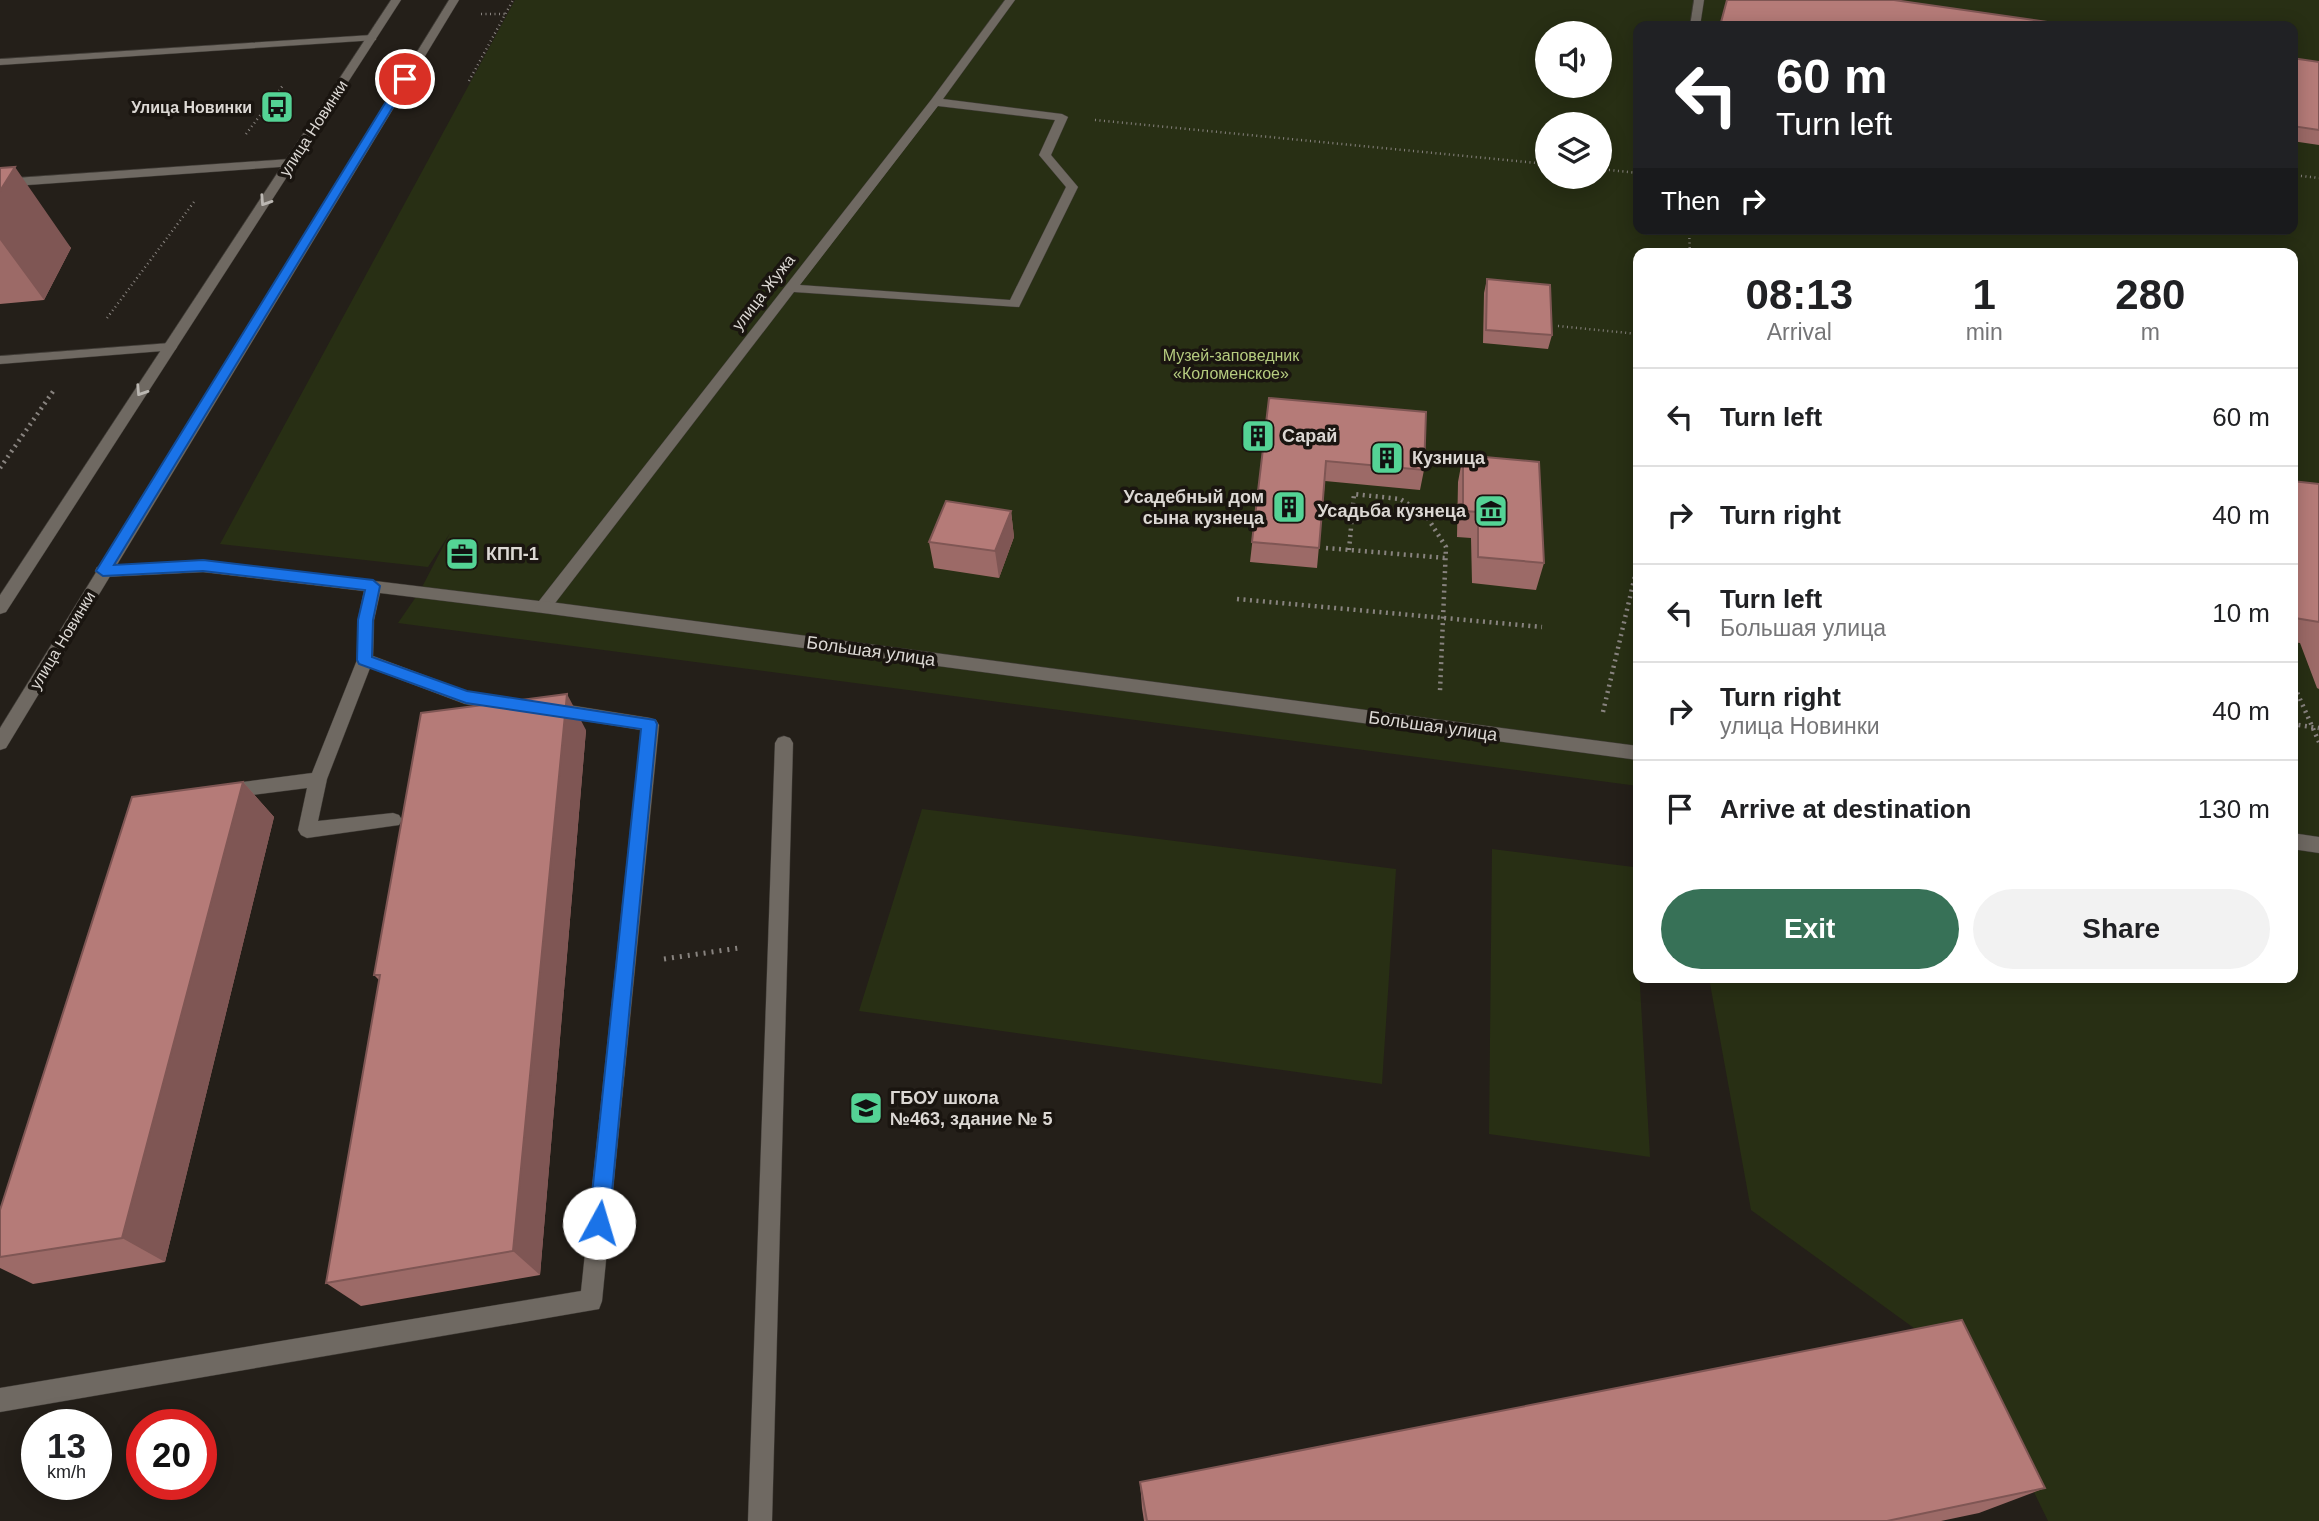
<!DOCTYPE html>
<meta charset="utf-8">
<style>
:root{--surface:#fff;--page:#f2f2f2;--text:#202124;--muted:#757577;--line:#e0e0e0;--accent:#377157}
body{margin:0;font-family:Helvetica,sans-serif;background:var(--page);color:var(--text);height:100vh;display:flex;flex-direction:column;font-size:26px;white-space:nowrap}
*{box-sizing:border-box;margin:0}
p{font-size:23px;color:var(--muted)}
.icon{flex:none;width:38px;height:38px;fill:none;stroke:currentColor;stroke-width:2;stroke-linecap:round;stroke-linejoin:round}
.map{position:relative;flex:1;overflow:hidden}
.drawer{position:absolute;left:1633px;top:248px;width:665px;height:735px;display:flex;flex-direction:column;background:var(--surface);border-radius:14px;box-shadow:0 4px 18px #0003}
.drawer>*{flex:none}
.hud{position:absolute;left:1633px;top:21px;width:665px;height:214px;border-radius:14px;box-shadow:0 4px 18px #0003;background:#202124;color:#fff;overflow:hidden}
.controls{position:absolute;left:1535px;top:21px;display:grid;gap:14px}
.controls a{display:grid;place-items:center;width:77px;height:77px;border-radius:50%;background:var(--surface);box-shadow:0 4px 18px #0003;font-size:35px}
.speed{position:absolute;left:21px;top:1409px;display:flex;gap:14px;font-size:35px;font-weight:700;text-align:center}
.speed>*{display:grid;place-content:center;width:91px;height:91px;border-radius:50%;background:var(--surface);box-shadow:0 4px 18px #0003;line-height:1}
.speed small{font-size:18px;font-weight:400}
.speed .limit{border:10px solid #d22;background:#fff;color:#111}
.pin{position:absolute;display:grid;place-items:center;width:60px;height:60px;color:#fff;margin:-30px;border:4px solid #fff;border-radius:50%;box-shadow:0 2px 7px #0007}
.me{position:absolute;width:77px;margin:-38px;rotate:6deg;stroke-linejoin:round;filter:drop-shadow(0 0 5px #0008)}
.turn{display:flex;align-items:center;gap:24px;height:147px;padding:0 28px;font-size:32px}
.turn .icon{width:91px;height:91px;stroke-width:2.5}
.turn b{display:block;font-size:49px;line-height:60px}
.then{display:flex;align-items:center;height:66px;padding:0 28px;background:#0003;gap:14px;font-size:26px}
.eta{display:flex;justify-content:space-evenly;align-items:center;height:119px;text-align:center}
.eta b{font-size:42px;font-weight:700;line-height:49px}
.primary-button{display:flex;gap:14px;margin-top:auto;padding:14px 28px}
.primary-button a{flex:1;height:80px;border-radius:42px;background:var(--accent);color:#fff;font-size:28px;font-weight:700;line-height:80px;text-align:center}
.primary-button a+a{background:var(--page);color:var(--text)}
ul{padding:0;list-style:none}
li{display:flex;align-items:center;gap:21px;height:98px;padding:0 28px;border-top:2px solid var(--line)}
li div{flex:1}
li b{display:block;font-size:26px}
li em{font-style:normal}
.map>svg:first-child{display:block}
</style>
<div class="map">
<svg width="2319" height="1521" viewBox="0 0 2319 1521">
<rect width="100%" height="100%" fill="#241f19"/>
<path fill="#282f14" fill-rule="evenodd" d="M515 0H2319V1521H2048L1976 1373 1751 1210 1709 978H2292V254H1638V786L398 623 420 591 450 533 428 567 220 544ZM1638 26H2292V229H1638ZM1547 33H1600V86H1547ZM1547 124H1600V177H1547Z
M922 809 1396 869 1382 1084 859 1011Z
M1492 849 1633 867 1650 1157 1489 1134Z"/>
<g fill="none" stroke-linecap="round" stroke-linejoin="round">
<defs>
<path id="service" d="M1005 0H1015L943 99 1062 114 1068 117 1051 155 1078 187 1019 307 794 292 549 611 543 613 380 593 374 620 373 656 466 691 531 701 533 706 531 711 525 713 465 704 370 668 327 779 318 821 393 813 399 815 402 820 399 825 307 838 301 835 298 830 307 788 228 798 222 796 219 791 222 786 228 784 312 773 357 660 358 620 364 591 203 572 103 577 97 575 95 571 97 567 203 560 539 601 931 100ZM938 106 1055 120 1039 155 1066 187 1010 300 800 285Z
M1694 0H1704L1700 26H1690Z
M372 35 376 36V40L0 65V59Z
M290 159 294 160V166L0 187V179Z
M170 343 177 347 175 350 0 364V356Z
M556 703 650 718 656 720 659 725 602 1301 599 1309 0 1412V1388L581 1291 641 730 550 715 547 710 550 705Z
M784 736 790 738 793 743 772 1521H748L775 743 778 738Z"/>
<path id="pedestrian" d="M543 601 1638 746V760L543 613 535 607Z
M2292 833 2319 837V853L2292 849Z"/>
<path id="tertiary" d="M391 0H401L6 612 0 614V595Z
M449 0H459L6 748 0 750V728Z"/>
</defs>
<use href="#service" stroke="#3f3b36" stroke-width="1"/>
<use href="#pedestrian" stroke="#3f3b36" stroke-width="1"/>
<use href="#tertiary" stroke="#3f3b36" stroke-width="1"/>
<path stroke="#88837f" stroke-width="2.5" stroke-dasharray="1 3.5" stroke-linecap="butt" d="M481 14H506
M469 81 513 0
M1095 120 1547 164
M246 134 284 84
M1600 169 1638 173
M2292 175 2319 178
M1689 229 1690 254
M107 318 194 202
M1558 326 1638 334"/>
<path stroke="#88837f" stroke-width="4.5" stroke-dasharray="2 4.5" stroke-linecap="butt" d="M0 468 54 390
M1326 548 1446 558
M1349 550 1354 494 1400 499 1425 514 1446 547 1440 691
M1237 599 1542 627
M2292 666 2296 684
M2292 681 2319 742
M1603 712 1638 563
M2292 724 2319 728"/>
<path stroke="#88837f" stroke-width="5" stroke-dasharray="2 6" stroke-linecap="butt" d="M664 959 739 948"/>
<use href="#service" fill="#6f6962" fill-rule="evenodd"/>
<use href="#pedestrian" fill="#6f6962" fill-rule="evenodd"/>
<use href="#tertiary" fill="#6f6962" fill-rule="evenodd"/>
</g>
<path fill="#9c6a67" d="M2292 58 2319 62V145L2292 141Z
M0 168 71 248 44 300 0 304Z
M1487 279 1552 335 1548 349 1483 343 1484 293Z
M1269 398 1424 470 1420 490 1325 481 1317 568 1250 562Z
M1463 455 1544 563 1536 590 1472 583 1471 538 1457 537 1458 482Z
M2292 481 2319 484V689L2317 688 2300 643 2292 642Z
M1011 511 1014 537 999 578 934 568 929 542Z
M586 730 540 1275 361 1306 326 1283 379 980 374 975Z
M243 782 274 817 165 1262 33 1284 0 1268V1210Z
M1140 1482 2045 1488 1979 1513 1941 1521H1144L1142 1508Z"/>
<path fill="#7f5654" d="M15 167 71 248 44 300 0 240V191Z
M1011 511 1014 537 999 578 995 551Z
M567 694 586 730 540 1275 513 1251Z
M243 782 274 817 165 1262 122 1238Z"/>
<path fill="#b57b78" stroke="#7f5654" stroke-width="2" d="M1727 0H1894L2075 26H1720Z
M2292 58 2319 62V130L2292 126Z
M15 167 0 191V168Z
M1487 279 1550 285 1552 335 1486 330Z
M1269 398 1426 412 1424 470 1326 461 1319 548 1252 542Z
M1463 455 1539 462 1544 563 1478 557V512L1463 511Z
M2292 481 2319 484V622L2295 618 2292 611Z
M946 501 1011 511 995 551 929 542Z
M567 694 513 1251 326 1283 380 975H374L421 713Z
M243 782 122 1238 0 1257V1210L132 797Z
M1962 1320 2045 1488 1887 1521H1147L1140 1482Z"/>
<defs><path id="oneway-chevron" d="M-2-3.5L2.5 0L-2 3.5" fill="none" stroke-width="1.6" stroke-linecap="round" stroke-linejoin="round" transform="scale(1.75)"/></defs>
<g stroke="#bbb7b2">
<use href="#oneway-chevron" transform="translate(265 201) rotate(123)"/>
<use href="#oneway-chevron" transform="translate(141 391) rotate(123)"/>
</g>
<path fill="#1a73e8" stroke="#114b97" stroke-width="2" d="M405 76 410 79 114 565 203 560 373 580 380 586 373 620 372 657 467 691 655 720 657 724 609 1223 606 1230 599 1233 592 1230 589 1223 641 729 466 703 359 664 357 660 358 620 365 590 203 571 103 576 96 571 400 79Z"/>
<defs>
<symbol id="bus-square" viewBox="-11 -11 22 22"><rect x="-9" y="-9" width="18" height="18" rx="4" fill="#54d395" stroke="#1a1510"/><path d="M-5-6H5V4H4V6H2V4H-2V6H-4V4H-5ZM-3.5-4V0h7V-4ZM-3.5 1.2v1.5H-2V1.2ZM2 1.2v1.5H3.5V1.2Z" fill="#111"/></symbol>
<symbol id="building-square" viewBox="-11 -11 22 22"><rect x="-9" y="-9" width="18" height="18" rx="4" fill="#54d395" stroke="#1a1510"/><path d="M-4-6H4V6H1V3H-1V6H-4ZM-2.5-4.3h1.7v1.8h-1.7ZM.8-4.3h1.7v1.8H.8ZM-2.5-1h1.7V.8h-1.7ZM.8-1h1.7V.8H.8Z" fill="#111"/></symbol>
<symbol id="museum-square" viewBox="-11 -11 22 22"><rect x="-9" y="-9" width="18" height="18" rx="4" fill="#54d395" stroke="#1a1510"/><path d="M0-6L6-3V-2H-6V-3ZM-5-1h2V3h-2ZM-1-1h2V3h-2ZM3-1h2V3H3ZM-6 4H6V6H-6Z" fill="#111"/></symbol>
<symbol id="office-square" viewBox="-11 -11 22 22"><rect x="-9" y="-9" width="18" height="18" rx="4" fill="#54d395" stroke="#1a1510"/><path d="M-6-3h4V-5.5h4V-3h4V5H-6ZM-1-4.5V-3h2v-1.5ZM-6 0V1H6V0Z" fill="#111"/></symbol>
<symbol id="school-square" viewBox="-11 -11 22 22"><rect x="-9" y="-9" width="18" height="18" rx="4" fill="#54d395" stroke="#1a1510"/><path d="M0-5L7-2L0 1L-7-2ZM-4 1L0 2.5L4 1V4Q0 6-4 4Z" fill="#111"/></symbol>
</defs>
<g fill-rule="evenodd">
<use href="#bus-square" x="258" y="88" width="38" height="38"/>
<use href="#building-square" x="1239" y="417" width="38" height="38"/>
<use href="#building-square" x="1368" y="439" width="38" height="38"/>
<use href="#building-square" x="1270" y="488" width="38" height="38"/>
<use href="#museum-square" x="1472" y="492" width="38" height="38"/>
<use href="#office-square" x="443" y="535" width="38" height="38"/>
<use href="#school-square" x="847" y="1089" width="38" height="38"/>
</g>
<g text-anchor="middle" stroke-width="7" stroke-linejoin="round" paint-order="stroke">
<g font-size="16" font-weight="bold" fill="#dcd8d4" stroke="#1a1510" text-anchor="end">
<text x="252" y="113">Улица Новинки</text>
</g>
<g font-size="16" fill="#dcd8d4" stroke="#1a1510">
<text transform="translate(313 128) rotate(-57)" y="6">улица Новинки</text>
<text transform="translate(763 292) rotate(-52)" y="6">улица Жужа</text>
<text transform="translate(62 640) rotate(-59)" y="6">улица Новинки</text>
</g>
<g font-size="16" fill="#b5cb7f" stroke="#1a1510">
<text x="1231" y="361">Музей-заповедник<tspan x="1231" dy="18">«Коломенское»</tspan></text>
</g>
<g font-size="18" font-weight="bold" fill="#dcd8d4" stroke="#1a1510" text-anchor="start">
<text x="1282" y="442">Сарай</text>
<text x="1412" y="464">Кузница</text>
<text x="1264" y="503" text-anchor="end">Усадебный дом<tspan x="1264" dy="21">сына кузнеца</tspan></text>
<text x="1466" y="517" text-anchor="end">Усадьба кузнеца</text>
<text x="486" y="560">КПП-1</text>
<text x="890" y="1104">ГБОУ школа<tspan x="890" dy="21">№463, здание № 5</tspan></text>
</g>
<g font-size="18" fill="#dcd8d4" stroke="#1a1510">
<text transform="translate(871 651) rotate(8)" y="6">Большая улица</text>
<text transform="translate(1433 726) rotate(8)" y="6">Большая улица</text>
</g>
</g>
</svg>
<div class="controls">
<a><svg class="icon" aria-label="sound" viewBox="0 0 24 24"><path d="M4 9h4l5-4v14l-5-4H4zM17 9q2 3 0 6"/></svg></a>
<a><svg class="icon" aria-label="layers" viewBox="0 0 24 24"><path d="M12 4l9 5-9 5-9-5zM3 14l9 5 9-5"/></svg></a>
</div>
<div class="speed"><div>13<small>km/h</small></div><div class="limit">20</div></div>
<div class="pin" style="left:405px;top:79px;background:#d93025"><svg class="icon" aria-label="arrive" viewBox="0 0 24 24"><path d="M6 21V4h12l-3 4 3 4H6"/></svg></div>
<svg class="me" style="left:599px;top:1223px" viewBox="-20 -20 40 40"><circle r="19" fill="#fff"/><path d="M0-13L10 11 0 6-10 11z" fill="#1a73e8"/></svg>
<div class="hud">
<div class="turn"><svg class="icon" aria-label="left" viewBox="0 0 24 24"><path d="M17 20v-9H6M10 6l-5 5 5 5"/></svg><div><b>60 m</b>Turn left</div></div>
<div class="then">Then<svg class="icon" aria-label="right" viewBox="0 0 24 24"><path d="M7 20v-9h11M14 6l5 5-5 5"/></svg></div>
</div>
<section class="drawer">
<div class="eta">
<div><b>08:13</b><p>Arrival</p></div>
<div><b>1</b><p>min</p></div>
<div><b>280</b><p>m</p></div>
</div>
<ul>
<li><svg class="icon" aria-label="left" viewBox="0 0 24 24"><path d="M17 20v-9H6M10 6l-5 5 5 5"/></svg><div><b>Turn left</b></div><em>60 m</em></li>
<li><svg class="icon" aria-label="right" viewBox="0 0 24 24"><path d="M7 20v-9h11M14 6l5 5-5 5"/></svg><div><b>Turn right</b></div><em>40 m</em></li>
<li><svg class="icon" aria-label="left" viewBox="0 0 24 24"><path d="M17 20v-9H6M10 6l-5 5 5 5"/></svg><div><b>Turn left</b><p>Большая улица</p></div><em>10 m</em></li>
<li><svg class="icon" aria-label="right" viewBox="0 0 24 24"><path d="M7 20v-9h11M14 6l5 5-5 5"/></svg><div><b>Turn right</b><p>улица Новинки</p></div><em>40 m</em></li>
<li><svg class="icon" aria-label="arrive" viewBox="0 0 24 24"><path d="M6 21V4h12l-3 4 3 4H6"/></svg><div><b>Arrive at destination</b></div><em>130 m</em></li>
</ul>
<div class="primary-button"><a>Exit</a><a>Share</a></div>
</section>
</div>
